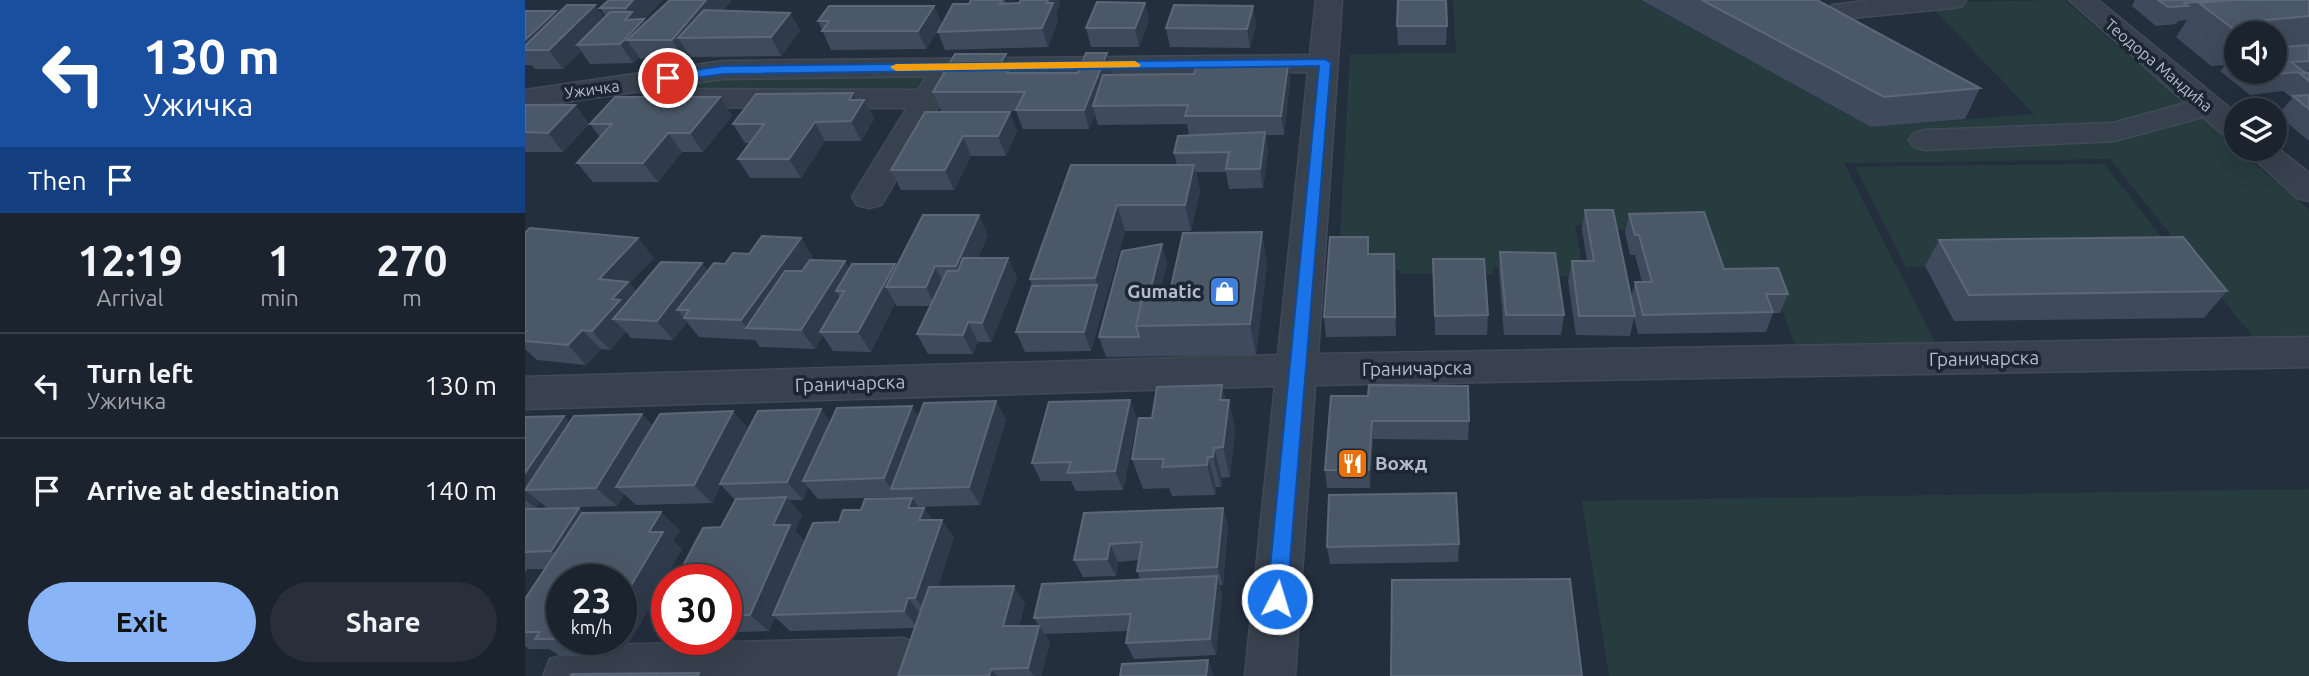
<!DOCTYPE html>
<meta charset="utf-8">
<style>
:root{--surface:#1b232e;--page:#282f3a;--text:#f1f3f6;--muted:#a0a4aa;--line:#39404a;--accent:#8ab4f8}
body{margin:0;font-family:Ubuntu,sans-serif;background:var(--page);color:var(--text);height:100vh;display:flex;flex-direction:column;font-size:26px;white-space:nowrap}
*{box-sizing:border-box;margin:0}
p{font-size:23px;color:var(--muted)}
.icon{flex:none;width:38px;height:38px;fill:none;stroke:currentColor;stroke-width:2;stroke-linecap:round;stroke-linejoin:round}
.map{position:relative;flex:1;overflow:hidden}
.side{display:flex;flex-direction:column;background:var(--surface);width:525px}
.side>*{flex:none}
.banner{background:#1a4fa0;color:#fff;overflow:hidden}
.buttons{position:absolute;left:1699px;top:21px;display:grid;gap:14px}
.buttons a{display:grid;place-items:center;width:63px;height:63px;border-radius:50%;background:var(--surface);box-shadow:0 7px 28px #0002,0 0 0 2px var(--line);font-size:35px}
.speed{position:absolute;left:21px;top:564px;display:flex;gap:14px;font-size:35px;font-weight:700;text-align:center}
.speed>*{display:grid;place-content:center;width:91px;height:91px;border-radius:50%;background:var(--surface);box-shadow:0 7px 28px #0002,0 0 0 2px var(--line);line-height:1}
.speed small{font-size:18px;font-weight:400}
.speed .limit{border:10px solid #d22;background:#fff;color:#111}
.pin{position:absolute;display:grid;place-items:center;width:60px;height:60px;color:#fff;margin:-30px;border:4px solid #fff;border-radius:50%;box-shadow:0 2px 7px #0007}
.me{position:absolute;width:77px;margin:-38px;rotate:5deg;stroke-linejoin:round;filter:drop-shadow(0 0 5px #0008)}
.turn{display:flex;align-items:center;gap:24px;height:147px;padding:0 28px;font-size:32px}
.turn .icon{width:91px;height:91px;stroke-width:2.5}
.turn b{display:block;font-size:49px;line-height:60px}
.then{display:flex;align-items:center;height:66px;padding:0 28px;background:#0003;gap:14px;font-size:26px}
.eta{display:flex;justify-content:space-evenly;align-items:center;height:119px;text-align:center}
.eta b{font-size:42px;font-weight:700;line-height:49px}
.action{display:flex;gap:14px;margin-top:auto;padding:14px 28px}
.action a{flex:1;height:80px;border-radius:42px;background:var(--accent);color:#111;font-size:28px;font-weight:700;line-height:80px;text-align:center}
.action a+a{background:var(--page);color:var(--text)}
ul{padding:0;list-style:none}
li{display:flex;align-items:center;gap:21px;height:105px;padding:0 28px;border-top:2px solid var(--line)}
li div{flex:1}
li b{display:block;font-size:26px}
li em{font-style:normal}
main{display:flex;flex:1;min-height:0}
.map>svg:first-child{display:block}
</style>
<main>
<section class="side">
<div class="banner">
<div class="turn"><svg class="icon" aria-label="left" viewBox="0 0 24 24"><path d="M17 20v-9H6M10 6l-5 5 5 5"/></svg><div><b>130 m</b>Ужичка</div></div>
<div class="then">Then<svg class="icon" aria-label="arrive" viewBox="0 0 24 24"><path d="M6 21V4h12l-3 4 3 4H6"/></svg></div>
</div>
<div class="eta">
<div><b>12:19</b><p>Arrival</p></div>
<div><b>1</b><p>min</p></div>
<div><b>270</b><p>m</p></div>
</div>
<ul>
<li><svg class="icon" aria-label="left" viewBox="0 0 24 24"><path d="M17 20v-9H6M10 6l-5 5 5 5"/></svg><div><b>Turn left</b><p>Ужичка</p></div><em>130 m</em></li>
<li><svg class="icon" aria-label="arrive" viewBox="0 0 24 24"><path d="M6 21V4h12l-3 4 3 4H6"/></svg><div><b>Arrive at destination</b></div><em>140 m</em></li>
</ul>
<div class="action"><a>Exit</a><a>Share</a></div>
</section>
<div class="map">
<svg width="1784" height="676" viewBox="0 0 1784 676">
<rect width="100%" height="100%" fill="#242f3e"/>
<path fill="#263c3f" d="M928 0H1115L1346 127 1509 114 1402 2 1539 0 1784 210V346L1736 347 1585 159 1319 163 1415 352 1274 356 1248 285H1195L1176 229 1090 230 1088 225H1050L1059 276H1032L1030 267 968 268V274H876V270H848V253L814 254 825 54 931 53Z
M407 73 394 95 59 94 196 75Z
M1579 164 1657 263 1381 267 1330 167Z
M1784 489V676H1084L1057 501Z"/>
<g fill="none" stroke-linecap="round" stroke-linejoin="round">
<defs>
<path id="minor" d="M791 0H817L793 354 1784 337V367L790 385 770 676H720L750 386 0 409V377L753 355 783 72 424 76 428 81 361 197 356 205 344 208 332 205 327 197 382 108 142 107 131 104 127 98 131 92 142 89 393 90 402 76 198 79 6 107 0 106V90L198 61 785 55Z
M1347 0H1441L1437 6 1428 8 1317 19 1307 17 1304 11 1307 5Z
M1544 0H1573L1712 114V139L1701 137 1678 117 1589 141 1400 150 1389 147 1384 140 1389 133 1400 130 1588 123 1661 103Z
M1750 146 1784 173V201L1772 198 1718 149H1750Z
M378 638 396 645 403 662 397 676H18L25 659 73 645Z"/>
</defs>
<use href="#minor" stroke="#414a57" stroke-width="3"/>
<use href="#minor" fill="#38414e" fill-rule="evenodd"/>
</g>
<path fill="#3f4b5c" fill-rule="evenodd" d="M137 0 119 20 121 23 198 11 265 13 275 31 256 56 165 57 163 53 159 59H115L114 57 108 63 65 64 56 51 38 69H10L6 65H0V11H31L33 14 70 5 79 18 81 16 75 8Z
M480 0 482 4 494 3 496 0H534L535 4 531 13 533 21 523 47 420 50 413 32 444 4Z
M1116 0H1292L1455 88 1440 119 1346 127Z
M1610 0H1784V141L1753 115 1767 98 1758 91 1725 95 1695 71 1700 65 1686 66 1651 37 1662 20 1653 21 1651 24 1631 26 1607 6ZM1712 33H1750V72H1712Z
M620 3 624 21 614 47H566L561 28Z
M409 6 417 24 401 49 306 50 293 21Z
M731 25 725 48 645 47 641 28Z
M872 26H922L921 45H873Z
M582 53 587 72 586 75 669 74 763 64 765 83 759 135H741L743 151 738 188 704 189 701 172H671L675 191 666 231H600L566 351 500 352 491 332 507 286 505 279 546 165H652L649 153 664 135 662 124 573 125 570 115 564 129H498L491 111H416L408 92 481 54 489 73H553Z
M328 93 331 100H339L349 119 336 141H300L276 178H225L213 159 225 143H220L208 124Z
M195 97 207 116 178 152H157L133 182H68L52 163 75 137 65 124Z
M0 105H50L64 124 38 152H0Z
M400 112 492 131 481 156H446L429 190H376L366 170Z
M1060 210 1106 298 1110 282H1117L1110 255H1105L1100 233 1104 214 1199 269 1263 294 1255 313H1248L1241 332 1113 334 1109 318 1105 336 1051 335 1043 281 1047 261H1062L1057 229Z
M0 233 129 258 105 283 111 291 183 271 224 254 276 238 288 258 286 260 320 261 324 269 371 267 463 235 453 258H483L492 278 466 342H453L448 354H403L392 334 405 306H372L370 303 346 352 308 351 298 336 290 349 235 347 230 340 174 337 162 322 148 340 106 338 101 332 85 350 76 349 61 365 12 360 0 349Z
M843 237 844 254H869L871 336 801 337 799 317Z
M1414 240 1702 291 1679 318 1429 321 1400 266Z
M975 252 1039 315 1036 335H979L974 272Z
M908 259 963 315 962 335H910Z
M642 263 636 287H646L742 263 731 355 581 357 574 337Z
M843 396 944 421 943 440 848 439 845 488H802L800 470Z
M605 400 612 419 598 490 551 491 546 481H516L507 463Z
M701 400H704L710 430 705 477 697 478 696 487H691L690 495 647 496 644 488 618 489 607 459 627 418Z
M471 401 481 420 455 505 393 507 394 508H399L407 520 429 537 413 587 500 603 494 626H514L509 618 615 579 612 571 614 560 593 562 591 576 558 577 549 560 559 513 698 508 703 526 698 585H694L697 593 691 655 609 659 601 643 603 631 520 634 525 642 516 676H373L390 628 265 631 250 617 244 631 212 632 208 641 174 642 170 639H201V579L196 527 210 500 196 485 187 503 111 505 99 494 92 506 22 508 15 502 11 508 59 513 155 530 148 541 157 549 106 640 94 651 80 656H35L24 649H4L0 646V599L20 569H2L0 573V417L39 416 45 423 128 425 208 411 223 429 305 422 394 417ZM283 487 293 499 372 497 373 499 336 510 280 541 270 531 277 515 264 500H278Z
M934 544 933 562 805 564 802 547Z
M142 597V626L131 618Z"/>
<path fill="#2f3b4b" d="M108 0H137L119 20 131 38 102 40 114 57 108 63 95 44 100 20 105 14 101 8Z
M181 0H207L176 38H153L163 53 159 59 147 40Z
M523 0H534L535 4 531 13 533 21 523 47 517 28Z
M620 3 624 21 614 47 610 28Z
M70 5 82 23 52 45 56 51 38 69 24 50Z
M409 6 417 24 401 49 393 31Z
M728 6 731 25 725 48 722 29Z
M31 11 44 29 0 50V40Z
M265 13 275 31 256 56 246 37Z
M582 53 587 72 574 106H568L570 115 564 129 559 110Z
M481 54 485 66 486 64 493 83 475 64Z
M763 64 765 83 759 135 756 116Z
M328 93 335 107 339 100 349 119 336 141 326 121 324 100Z
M195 97 207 116 178 152 165 133Z
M50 105 64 124 38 152 23 133Z
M485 112 492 131 481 156 473 136Z
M290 122 300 141 276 178 264 159Z
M740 132 743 151 738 188 735 169Z
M143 133 157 152 133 182 118 163Z
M438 136 446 156 429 190 420 170Z
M669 165 675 191 666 231 660 205Z
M592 205 600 231 566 351 559 332 572 285 570 278Z
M454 215 463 235 441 286 431 266Z
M737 232 742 263 731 355 725 324Z
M113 238 129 258 105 283 120 301 88 319 101 332 85 350 67 331 74 279Z
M276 238 288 258 238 329 222 328 216 320Z
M637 244 642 263 627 325H617Z
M483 258 492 278 466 342 457 323Z
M320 261 331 281 319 291H311L318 302 295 332 298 336 290 349 276 330Z
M177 263 192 283 152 310 162 322 148 340 132 321Z
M370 264 380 284 361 287 370 303 346 352 333 332Z
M410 266 420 286 411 307 401 287Z
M443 322 453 342 448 354 438 335Z
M57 330 76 349 61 365 43 345Z
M697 385 703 408 704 400 710 430 705 477 698 447 695 400Z
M605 400 612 419 598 490 590 471Z
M471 401 481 420 455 505 444 487Z
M387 406 399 425 366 489 359 478Z
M296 409 310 428 278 481 283 487 278 500 262 482Z
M208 411 225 430 195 484 196 485 187 503 169 485Z
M117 414 135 433 91 487 99 494 92 506 71 488Z
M39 416 59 435 0 490V473Z
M847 421 848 439 845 488 844 470Z
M689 448 697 478 696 487 688 457Z
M683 457 691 487 690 495 682 465Z
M0 490 15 502 11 508 0 500Z
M261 497 277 515 270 531 281 543 248 615 250 617 244 631 225 615 248 525Z
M387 498 397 512 399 508 411 526 407 538 383 508Z
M54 508 75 526 48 569 26 551Z
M698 508 703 526 698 585 692 567Z
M136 512 155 530 148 541 157 549 106 640 94 651 80 656 56 640 96 639V602L124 532Z
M417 520 429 537 404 615 390 598Z
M585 544 593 562 591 576 582 559Z
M692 576 697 593 691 655 685 639Z
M489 586 500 603 489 642 478 626Z
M383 598 397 615 393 628 379 611Z
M201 623 212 632 208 641 201 635Z
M514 626 525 642 516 676H509L503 668Z
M683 660 689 676H681Z
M466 669 472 676H464Z"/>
<path fill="#4b5868" stroke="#5c6777" stroke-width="2" d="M84 0H108L101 8H75Z
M145 0H181L147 40H102Z
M446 0H477L475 4 494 3 496 0H523L522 3H528L517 28 413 32 428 4H444Z
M873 0H921L922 26H872Z
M1177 0H1292L1455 88 1359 97Z
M1633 0H1693L1659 3 1663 6 1643 7Z
M1707 0H1784V16L1741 20 1751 28 1711 31 1674 3Z
M572 2 620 3 610 28H561Z
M42 5H70L24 50H0V46Z
M649 5 728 6 722 29 641 28Z
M304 6H409L393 31H297L304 21H293Z
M179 10 265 13 246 37 153 38Z
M0 11H31L0 40Z
M85 12H107L100 20 119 19 95 44 52 45Z
M1784 45V61L1766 62 1779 72 1776 73H1784V81L1773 72 1739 75 1734 72H1750V48Z
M561 53H582L559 110H491L500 92H408L430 54H481L475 64H486L482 73H553Z
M763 64 756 116H660L663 105 568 106 578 75 669 74 672 65Z
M328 93 324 100H339L326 121 290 122 264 159H213L239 124H208L231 94Z
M1784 95V109L1768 96Z
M90 97H195L165 133H143L118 163H52L87 124H65Z
M0 105H50L23 133 0 132Z
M400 112H485L473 136H438L420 170H366Z
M740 132 735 169H701L704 152 649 153 653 136Z
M546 165H669L660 205H592L570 278 505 279Z
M1060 210H1088L1110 316H1054L1047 261H1069Z
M1179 212 1199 269 1253 268 1263 294H1241L1248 312 1118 315 1110 282H1127L1114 235H1110L1104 214Z
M398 215H454L431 266H410L401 287H361Z
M5 228 113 238 74 279 103 282 87 299 95 300 67 331 57 330 43 345 0 341V332L1 331H0V233Z
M737 232 725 324 611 326 620 287H646L658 233Z
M237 236 276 238 216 320 159 318 164 310H152L189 263 200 264 208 253 224 254Z
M805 237H843V254H869L870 317H799Z
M1658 237 1702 291 1444 295 1414 240Z
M637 244 626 287H620L611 326 614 337H574L597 251Z
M975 252 1030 253 1039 315H981Z
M438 258H483L457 323 443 322 438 335 392 334 422 271H433Z
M908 259H959L963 315 910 316Z
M285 260 320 261 276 330 221 328 260 271H277Z
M136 262 177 263 132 321 88 319Z
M327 264H370L333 332H295L319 291H311Z
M572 285 559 332H491L507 286Z
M697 385 695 400H704L698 447 689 448 688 457H683L682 465 637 467 639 459H607L614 418H627L632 387Z
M844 385 943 386 944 421H847L844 470H800L806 396H843Z
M605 400 590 471 542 473 546 462 507 463 524 402Z
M471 401 444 487 366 489 399 403Z
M387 406 359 478 278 481 312 408Z
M296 409 262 482 195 484 233 411Z
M208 411 169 485 91 487 135 414Z
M117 414 71 488 0 490 49 416Z
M39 416 0 473V417Z
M931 493 934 544 802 547 804 495Z
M261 497 248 525H265L225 615H201V579H151L178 528 196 527 211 499Z
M387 498 383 508H399L394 520H417L390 598H383L379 611 248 615 288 523 314 522 318 510H336L340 499Z
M54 508 26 551 0 552V509Z
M698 508 692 567 612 571 617 542 585 544 582 559 549 560 559 513Z
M136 512 124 532H138L96 602V579H37V639H59H10L15 632H0V599L57 513Z
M692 576 685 639 601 643 606 614 509 618 517 584Z
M1045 579 1057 676H866L867 580Z
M489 586 478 626H514L503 668 466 669 464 676H373L404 587Z
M142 597V617L131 618Z
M683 660 681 676H595L597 664Z
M174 673 173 676H45L47 674Z"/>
<path fill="#1a73e8" stroke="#114b97" stroke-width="2" d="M800 59 806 63 762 599 759 606 752 608 745 606 742 599 794 66 198 74 143 82 137 78 143 74 198 66Z"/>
<path fill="#f59e0b" d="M610 61 616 65 614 67 371 71 365 67 371 64Z"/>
<defs>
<symbol id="shop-square" viewBox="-11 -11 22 22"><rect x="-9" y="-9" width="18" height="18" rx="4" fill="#3f7fe0" stroke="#1d2633"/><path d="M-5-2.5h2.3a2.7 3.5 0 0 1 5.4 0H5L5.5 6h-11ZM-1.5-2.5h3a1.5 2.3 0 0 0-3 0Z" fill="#fff"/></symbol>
<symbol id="restaurant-square" viewBox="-11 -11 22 22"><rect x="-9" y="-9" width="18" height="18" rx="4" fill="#e8710a" stroke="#1d2633"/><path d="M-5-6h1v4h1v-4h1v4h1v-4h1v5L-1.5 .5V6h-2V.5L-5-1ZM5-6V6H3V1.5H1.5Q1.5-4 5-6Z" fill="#fff"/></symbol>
</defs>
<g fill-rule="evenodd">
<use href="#shop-square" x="682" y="274" width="35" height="35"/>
<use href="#restaurant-square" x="810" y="446" width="35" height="35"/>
</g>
<g text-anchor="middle" stroke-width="7" stroke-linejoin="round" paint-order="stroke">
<g font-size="16" fill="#b4bcc9" stroke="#1d2633">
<text transform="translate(1634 65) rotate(40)" y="6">Теодора Мандића</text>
<text transform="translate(67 89) rotate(-8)" y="6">Ужичка</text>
</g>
<g font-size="19" font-weight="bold" fill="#b4bcc9" stroke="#1d2633" text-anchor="end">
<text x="676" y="298">Gumatic</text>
<text x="850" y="470" text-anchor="start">Вожд</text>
</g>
<g font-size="19" fill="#b4bcc9" stroke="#1d2633">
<text transform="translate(1459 358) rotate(-1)" y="7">Граничарска</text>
<text transform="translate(892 368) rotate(-1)" y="7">Граничарска</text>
<text transform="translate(325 383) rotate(-2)" y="7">Граничарска</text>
</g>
</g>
</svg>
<div class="buttons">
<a><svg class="icon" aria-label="sound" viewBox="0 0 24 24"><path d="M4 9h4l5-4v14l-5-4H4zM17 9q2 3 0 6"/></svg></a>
<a><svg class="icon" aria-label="layers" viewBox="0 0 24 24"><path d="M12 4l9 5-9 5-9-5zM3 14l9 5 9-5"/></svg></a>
</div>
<div class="speed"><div>23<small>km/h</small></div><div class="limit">30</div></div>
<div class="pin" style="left:143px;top:78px;background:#d93025"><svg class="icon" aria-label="arrive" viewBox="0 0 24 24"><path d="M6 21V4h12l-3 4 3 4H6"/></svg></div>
<svg class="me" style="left:752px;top:599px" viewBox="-20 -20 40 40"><circle r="17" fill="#1a73e8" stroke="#fff" stroke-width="3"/><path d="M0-11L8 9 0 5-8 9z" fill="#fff"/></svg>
</div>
</main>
